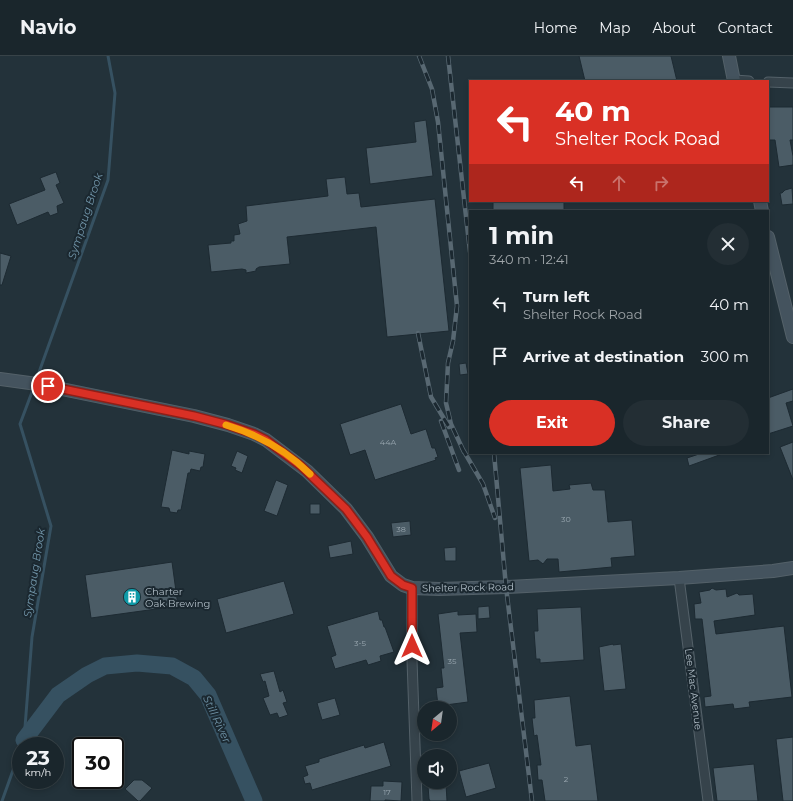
<!DOCTYPE html>
<meta charset="utf-8">
<style>
:root{--surface:#1a262c;--page:#232e34;--text:#f1f3f6;--muted:#9fa5a9;--line:#384348;--accent:#d93025}
body{margin:0;font-family:Montserrat,sans-serif;background:var(--page);color:var(--text);height:100vh;display:flex;flex-direction:column;font-size:15px;white-space:nowrap}
*{box-sizing:border-box;margin:0}
p{font-size:13px;color:var(--muted)}
.icon{flex:none;width:22px;height:22px;fill:none;stroke:currentColor;stroke-width:2;stroke-linecap:round;stroke-linejoin:round}
.map{position:relative;flex:1;overflow:hidden}
.panel{position:absolute;left:469px;top:154px;width:300px;height:244px;display:flex;flex-direction:column;background:var(--surface);border-radius:0px;box-shadow:0 2px 6px #0003,0 0 0 1px var(--line)}
.panel>*{flex:none}
.guide{position:absolute;left:469px;top:24px;width:300px;height:122px;border-radius:0px;box-shadow:0 2px 6px #0003,0 0 0 1px var(--line);background:#d93025;color:#fff;overflow:hidden}
.needle{width:26px;rotate:209deg}
.fabs{position:absolute;left:417px;top:645px;display:grid;gap:8px}
.fabs a{display:grid;place-items:center;width:40px;height:40px;border-radius:50%;background:var(--surface);box-shadow:0 2px 6px #0003,0 0 0 1px var(--line);font-size:20px}
.speed{position:absolute;left:12px;top:681px;display:flex;gap:8px;font-size:20px;font-weight:700;text-align:center}
.speed>*{display:grid;place-content:center;width:52px;height:52px;border-radius:50%;background:var(--surface);box-shadow:0 2px 6px #0003,0 0 0 1px var(--line);line-height:1}
.speed small{font-size:10px;font-weight:400}
.speed .limit{border:2px solid #111;border-radius:6px;background:#fff;color:#111}
.pin{position:absolute;display:grid;place-items:center;width:34px;height:34px;color:#fff;margin:-17px;border:2px solid #fff;border-radius:50%;box-shadow:0 1px 4px #0007}
.me{position:absolute;width:44px;margin:-22px;rotate:0deg;stroke-linejoin:round;filter:drop-shadow(0 0 3px #0008)}
.turn{display:flex;align-items:center;gap:14px;height:84px;padding:0 20px;font-size:18px}
.turn .icon{width:52px;height:52px;stroke-width:2.5}
.turn b{display:block;font-size:28px;line-height:34px}
.lanes{display:flex;align-items:center;height:38px;padding:0 20px;background:#0003;justify-content:center;gap:20px;direction:ltr}
.lanes .off{opacity:.35}
.round{display:grid;place-items:center;flex:none;width:42px;height:42px;border-radius:21px;background:var(--page)}
.headline{display:flex;align-items:center;justify-content:space-between;height:68px;padding:0 20px}
h1{font-size:24px;font-weight:700;line-height:30px}
.action{display:flex;gap:8px;margin-top:auto;padding:8px 20px}
.action a{flex:1;height:46px;border-radius:24px;background:var(--accent);color:#fff;font-size:16px;font-weight:700;line-height:46px;text-align:center}
.action a+a{background:var(--page);color:var(--text)}
ul{padding:0;list-style:none}
li{display:flex;align-items:center;gap:12px;height:52px;padding:0 20px}
li div{flex:1}
li b{display:block;font-size:15px}
li em{font-style:normal}
header{display:flex;align-items:center;gap:24px;box-sizing:border-box;height:56px;padding:0 20px;background:var(--surface);border-bottom:1px solid var(--line)}
header strong{font-size:19px}
nav{display:flex;gap:22px;margin-inline-start:auto;font-size:14px}
.map>svg:first-child{display:block}
</style>
<header>
<strong>Navio</strong>
<nav><a>Home</a><a>Map</a><a>About</a><a>Contact</a></nav>
</header>
<div class="map">
<svg width="793" height="745" viewBox="0 0 793 745">
<rect width="100%" height="100%" fill="#23323a"/>
<g fill="none" stroke-linecap="round" stroke-linejoin="round">
<path stroke="#365161" stroke-width="3" d="M38 319 108 124 115 37 108 0
M22 690 24 684 32 581 51 470 20 368 32 336
M2 745 21 692"/>
<path stroke="#365161" stroke-width="17" d="M24 684 58 639 87 619 105 610 137 607 172 610 194 622 208 639 254 745"/>
</g>
<path fill="#4b5c66" stroke="#1d2a32" d="M579 0H671L677 25H585Z
M768 51H793V84H790L793 100V109L779 111 775 84H768Z
M426 64 433 120 370 128 366 92 416 86 414 66Z
M56 116 60 127 56 129 64 147 57 150 58 157 50 160 48 156 17 169 9 148 45 134 40 122Z
M345 121 347 138 359 137 361 151 435 143 449 275 387 281 376 171 287 181 290 208 259 211 256 213V215L246 217V214L242 213 211 216 208 189 231 187V185H234V179L240 178 238 168 247 165 246 150 328 140 326 123Z
M792 132 793 148 782 149 780 137H782L785 134Z
M493 145H564V155H493Z
M0 197 11 200 2 229H0Z
M466 307 468 318 460 319 459 308Z
M793 333V345L786 347 793 370 768 378V342Z
M401 348 411 378 426 373 432 392H435L438 401 435 402 436 404 375 424 365 394 350 399 340 368Z
M793 386V424L780 391Z
M172 394 189 398V395L205 398 203 411H201L200 415 191 413 190 417H188L181 454H178L177 457 170 456 169 452 161 451Z
M237 395 248 400 242 417 235 414 236 412 231 410Z
M702 397H722V398L689 410 687 402Z
M551 409 553 435 570 433 569 429 591 427 593 434H605L608 466 632 464 635 500 611 502 612 511 559 516 558 503H547L543 508 538 504 529 505 520 412Z
M276 424 288 429 277 460 264 455Z
M310 448H320V458H310Z
M410 465 411 479 393 481 391 467Z
M351 485 353 498 330 502 328 490Z
M456 491V505H445L444 492Z
M172 506 178 550 91 562 85 519Z
M284 525 294 558 226 577 217 543Z
M712 532 716 534 726 533 727 541 737 537 739 539 753 538 755 559 714 565 716 578 784 570 792 641 749 646 750 651 734 653 733 648 705 651 704 641 711 640 702 563H695L694 548 701 547 699 536 710 534Z
M489 550 490 562 478 563V551Z
M581 551 584 604 540 607V603H536L534 575H538L537 553Z
M378 555 380 564H382L384 571H385L394 596 380 600 381 605 368 609 366 604 335 613 331 601 336 599 327 570Z
M458 555V559L476 558 477 576 460 577 468 646 438 650 436 632 443 631 441 612H444L438 558Z
M613 588V589L621 588 626 633 604 635 599 591Z
M274 615 280 636 283 634 287 646 283 647 288 659 279 662 277 657 270 659 263 642 269 640 265 625 263 626 260 618Z
M570 640 576 690 591 688 598 745H545L542 724H538L537 709H541L537 679 534 680 532 662H535L534 644Z
M335 642 340 659 322 664 317 647Z
M793 681V745H783L776 683Z
M384 686 391 710 312 734 310 727 305 728 303 721 308 719 305 710 319 706V703L364 689 365 692Z
M489 707 496 732 466 741 459 715Z
M754 708 758 745H717L713 712Z
M134 724H142L152 732 140 745H138L125 733Z
M383 725 402 726 401 745 385 744V745H370L371 730H383Z
M446 728 447 745H430L429 743 428 730Z"/>
<g fill="none" stroke-linecap="round" stroke-linejoin="round">
<defs>
<path id="street" d="M734 24 749 25
M768 26 793 27
M679 522 708 745
M412 532V604L417 745"/>
<path id="secondary" d="M729 0 734 25
M760 145 762 155
M768 181 793 281
M0 323 37 328 194 360 228 369 254 378 266 384 307 415 346 453 367 481 391 520 403 529 412 532 439 533 506 531 679 522 773 515 793 512"/>
</defs>
<use href="#street" stroke="#546169" stroke-width="11"/>
<use href="#secondary" stroke="#546169" stroke-width="14"/>
<use href="#street" stroke="#36434b" stroke-width="9"/>
<use href="#secondary" stroke="#44535e" stroke-width="12"/>
<defs>
<path id="rail" d="M419 0 432 33 438 66 457 250 453 285 448 307 446 347 451 368 464 396
M448 0 470 196
M418 277 431 341 449 371
M441 365 459 414
M462 392 483 428 495 462
M494 397 506 531 532 745"/>
</defs>
<use href="#rail" stroke="#586872" stroke-width="4.5"/>
<use href="#rail" stroke="#1b2830" stroke-width="3" stroke-dasharray="9" stroke-linecap="butt"/>
</g>
<g fill="none" stroke-linecap="round" stroke-linejoin="round">
<defs>
<path id="route" d="M48 330 194 360 228 369 254 378 266 384 301 410 346 453 367 481 391 520 403 529 412 532V590"/>
</defs>
<use href="#route" stroke="#8d1f18" stroke-width="10"/>
<use href="#route" stroke="#d93025" stroke-width="7"/>
<path stroke="#f59e0b" stroke-width="7" d="M226 369C259 379 286 394 310 418"/>
</g>
<defs>
<symbol id="building-disc" viewBox="-11 -11 22 22"><circle r="9.5" fill="#0f9aa8" stroke="#1b2830"/><path d="M-4-6H4V6H1V3H-1V6H-4ZM-2.5-4.3h1.7v1.8h-1.7ZM.8-4.3h1.7v1.8H.8ZM-2.5-1h1.7V.8h-1.7ZM.8-1h1.7V.8H.8Z" fill="#fff"/></symbol>
</defs>
<g fill-rule="evenodd">
<use href="#building-disc" x="122" y="531" width="20" height="20"/>
</g>
<g text-anchor="middle" stroke-width="4" stroke-linejoin="round" paint-order="stroke">
<g font-size="8" fill="#98a6af">
<text x="388" y="389">44A</text>
<text x="566" y="466">30</text>
<text x="401" y="476">38</text>
<text x="360" y="590">3-5</text>
<text x="452" y="608">35</text>
<text x="566" y="726">2</text>
<text x="387" y="739">17</text>
</g>
<g font-size="10" fill="#b1bec7" stroke="#1b2830">
<text transform="translate(468 531) rotate(-1)" y="4">Shelter Rock Road</text>
<text transform="translate(694 633) rotate(83)" y="4">Lee Mac Avenue</text>
</g>
<g font-size="10" fill="#b1bec7" stroke="#1b2830" text-anchor="start">
<text x="145" y="539">Charter<tspan x="145" dy="12">Oak Brewing</tspan></text>
</g>
<g font-size="11" font-style="italic" fill="#7296aa" stroke="#1b2830">
<text transform="translate(85 160) rotate(-72)" y="4">Sympaug Brook</text>
<text transform="translate(34 517) rotate(-81)" y="4">Sympaug Brook</text>
<text transform="translate(217 663) rotate(65)" y="4">Still River</text>
</g>
</g>
</svg>
<div class="fabs">
<a><svg class="needle" viewBox="-14 -14 28 28"><path d="M0-13l5 13h-10z" fill="#e53935"/><path d="M0 13l5-13h-10z" fill="#9fa5a9"/></svg></a>
<a><svg class="icon" aria-label="sound" viewBox="0 0 24 24"><path d="M4 9h4l5-4v14l-5-4H4zM17 9q2 3 0 6"/></svg></a>
</div>
<div class="speed"><div>23<small>km/h</small></div><div class="limit">30</div></div>
<div class="pin" style="left:48px;top:330px;background:#d93025"><svg class="icon" aria-label="arrive" viewBox="0 0 24 24"><path d="M6 21V4h12l-3 4 3 4H6"/></svg></div>
<svg class="me" style="left:412px;top:590px" viewBox="-20 -20 40 40"><path d="M0-17L14 15 0 8-14 15z" fill="#d93025" stroke="#fff" stroke-width="4"/></svg>
<div class="guide">
<div class="turn"><svg class="icon" aria-label="left" viewBox="0 0 24 24"><path d="M17 20v-9H6M10 6l-5 5 5 5"/></svg><div><b>40 m</b>Shelter Rock Road</div></div>
<div class="lanes"><svg class="icon" aria-label="left" viewBox="0 0 24 24"><path d="M17 20v-9H6M10 6l-5 5 5 5"/></svg><svg class="icon off" aria-label="ahead" viewBox="0 0 24 24"><path d="M12 20V5M6 11l6-6 6 6"/></svg><svg class="icon off" aria-label="right" viewBox="0 0 24 24"><path d="M7 20v-9h11M14 6l5 5-5 5"/></svg></div>
</div>
<section class="panel">
<div class="headline"><div><h1>1 min</h1><p>340 m · 12:41</p></div><a class="round"><svg class="icon" aria-label="close" viewBox="0 0 24 24"><path d="M6 6l12 12M18 6L6 18"/></svg></a></div>
<ul>
<li><svg class="icon" aria-label="left" viewBox="0 0 24 24"><path d="M17 20v-9H6M10 6l-5 5 5 5"/></svg><div><b>Turn left</b><p>Shelter Rock Road</p></div><em>40 m</em></li>
<li><svg class="icon" aria-label="arrive" viewBox="0 0 24 24"><path d="M6 21V4h12l-3 4 3 4H6"/></svg><div><b>Arrive at destination</b></div><em>300 m</em></li>
</ul>
<div class="action"><a>Exit</a><a>Share</a></div>
</section>
</div>
